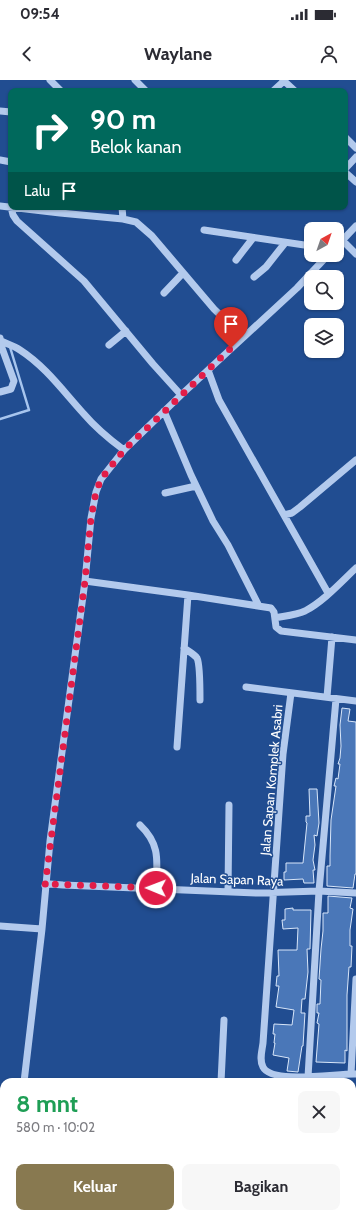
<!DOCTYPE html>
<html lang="id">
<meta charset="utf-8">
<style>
:root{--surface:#fff;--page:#f7f7f7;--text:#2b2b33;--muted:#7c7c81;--accent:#887950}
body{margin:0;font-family:Cabin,sans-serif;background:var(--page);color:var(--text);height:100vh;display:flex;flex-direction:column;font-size:15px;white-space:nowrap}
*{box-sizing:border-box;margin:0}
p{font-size:13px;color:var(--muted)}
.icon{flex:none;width:22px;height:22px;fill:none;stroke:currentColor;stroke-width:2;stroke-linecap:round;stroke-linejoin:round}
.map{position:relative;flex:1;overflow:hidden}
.panel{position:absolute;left:0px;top:998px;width:356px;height:140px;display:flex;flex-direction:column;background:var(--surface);border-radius:12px 12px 0 0;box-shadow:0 1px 3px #0004}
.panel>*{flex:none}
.top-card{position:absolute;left:8px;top:8px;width:340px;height:122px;border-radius:8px;box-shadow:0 1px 3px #0004;background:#00695c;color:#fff;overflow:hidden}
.needle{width:26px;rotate:40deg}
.fabs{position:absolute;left:304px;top:142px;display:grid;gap:8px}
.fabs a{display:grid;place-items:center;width:40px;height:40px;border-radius:8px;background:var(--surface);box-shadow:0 1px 3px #0004;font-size:20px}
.pin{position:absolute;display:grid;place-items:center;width:34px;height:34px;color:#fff;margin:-41px -17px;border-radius:50% 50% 50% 0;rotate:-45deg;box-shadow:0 0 4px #0007}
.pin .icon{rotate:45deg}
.me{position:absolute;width:44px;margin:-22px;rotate:271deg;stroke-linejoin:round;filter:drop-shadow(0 0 3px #0008)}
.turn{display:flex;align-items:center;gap:14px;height:84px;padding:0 16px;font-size:18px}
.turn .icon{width:52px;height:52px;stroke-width:2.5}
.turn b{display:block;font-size:28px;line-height:34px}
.then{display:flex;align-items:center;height:38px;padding:0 16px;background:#0003;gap:8px;font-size:15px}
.round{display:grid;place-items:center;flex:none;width:42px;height:42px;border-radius:8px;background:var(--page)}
.head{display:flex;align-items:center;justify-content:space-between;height:68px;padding:0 16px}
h1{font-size:24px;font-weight:700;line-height:30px;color:#1e9e55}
.primary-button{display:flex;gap:8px;margin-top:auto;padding:8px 16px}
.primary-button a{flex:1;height:46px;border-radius:8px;background:var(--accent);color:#fff;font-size:16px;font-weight:700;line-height:46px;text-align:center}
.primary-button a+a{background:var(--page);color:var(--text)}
.status{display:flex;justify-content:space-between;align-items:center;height:28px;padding:0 20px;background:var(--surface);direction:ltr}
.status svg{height:11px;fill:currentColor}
header{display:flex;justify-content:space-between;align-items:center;height:52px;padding:0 16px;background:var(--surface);font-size:18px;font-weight:700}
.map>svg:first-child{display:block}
</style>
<div class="status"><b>09:54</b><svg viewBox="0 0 49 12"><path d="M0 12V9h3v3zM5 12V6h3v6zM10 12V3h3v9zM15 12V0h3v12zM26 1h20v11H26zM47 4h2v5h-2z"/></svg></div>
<header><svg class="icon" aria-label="back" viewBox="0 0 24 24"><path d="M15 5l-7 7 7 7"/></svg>Waylane<svg class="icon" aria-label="person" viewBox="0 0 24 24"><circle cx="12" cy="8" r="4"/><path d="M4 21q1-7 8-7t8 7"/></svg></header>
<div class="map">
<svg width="356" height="1138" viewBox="0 0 356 1138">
<rect width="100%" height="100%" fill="#214d91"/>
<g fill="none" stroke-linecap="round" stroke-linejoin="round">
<path stroke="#a7c5ee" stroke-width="2.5" d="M0 339 29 330 10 267
M4 1138V1134"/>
</g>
<path fill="#4a77b8" stroke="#d8e6f9" d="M342 628 350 629 348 641 356 642V794H355L353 808 327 806V786H330V776L331 740 336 706H334L336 698 338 699 340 684H338L340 678 341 666 340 645Z
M309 709H317L319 743 317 756 314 755 315 765 313 780 315 790H313L314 803H304L303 799 284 800V792H286V783H303L307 743 306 742V736H310Z
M328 816 352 818 350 828 353 829 350 850V866H352L351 887H349L347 915V971L345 970V983L316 982 319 944 317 943 319 933H317V924H320L321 900 319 899 321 869 323 851V833H328Z
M293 828V830H311L310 869H307L308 892 305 919H302L301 933H305L303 966H302L298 992 287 991 289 978 273 975 275 963H274L275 954H273L274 944 292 945 294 930 276 927 279 906H276L277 896H279L278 870H297L298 848 283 849 282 840H285V829Z"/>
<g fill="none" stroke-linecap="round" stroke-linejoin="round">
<path stroke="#b3caed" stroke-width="7" d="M50 0 61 11
M135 0 146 11
M283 0 295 11
M273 11 284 1
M0 31 11 32
M345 57 356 68
M0 80 11 82
M345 89 356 77
M345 92 356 102
M0 126 60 133 123 139 122 127
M11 127 13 135 17 141 84 201 153 284 181 315
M123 139 136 142 152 156 214 229 243 257
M204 150 311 166
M342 160 356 174
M337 166 356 146
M236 180 253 158
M254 197 266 187 285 163
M164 213 183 193
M1 261C7 264 14 266 20 270 45 286 63 311 83 333 95 347 109 359 124 370
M109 265 126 251
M208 290 219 320 328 513
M0 312 11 309 14 301 2 268 0 258
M164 331 191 395 213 441 228 465 259 526
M165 413 196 406
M284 435 292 433 300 427 356 380
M85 501 188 515 177 667
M188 515 271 528 274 532 276 547 281 551 356 560
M275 538C285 536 296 535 305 531 324 521 341 502 356 488
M184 568C188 571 194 574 197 578 200 584 200 613 200 620
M246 607 356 621
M291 613 283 674 263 963C262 971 259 980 263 987 272 1005 338 993 356 994
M327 617 332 557
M140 745C161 765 157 782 156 808
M45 806 50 804 63 805 256 813 319 811 356 813
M228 812 229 725
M0 846 42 849
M351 994 356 899
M308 997 319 811 336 619
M24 1002 42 849 50 761 85 501 91 438 96 412 101 399 124 370 181 315 297 208 328 175
M221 1002 224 940
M0 1073 4 1074
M352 1114H356
M9 1138V1134"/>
</g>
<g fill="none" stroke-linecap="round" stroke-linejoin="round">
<path stroke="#e11d48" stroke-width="7" stroke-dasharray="0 12.6" d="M156 808 50 804 45 806 85 501 91 438 96 412 101 399 124 370 231 268"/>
</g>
<g text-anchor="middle" stroke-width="3" stroke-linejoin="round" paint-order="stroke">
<g font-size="13" fill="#fff" stroke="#214d91">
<text transform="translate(271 700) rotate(-85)" y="5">Jalan Sapan Komplek Asabri</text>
<text transform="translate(237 799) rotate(2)" y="5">Jalan Sapan Raya</text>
</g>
</g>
</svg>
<div class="fabs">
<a><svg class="needle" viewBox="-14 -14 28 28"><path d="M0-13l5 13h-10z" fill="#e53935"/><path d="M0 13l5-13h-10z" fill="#7c7c81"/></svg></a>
<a><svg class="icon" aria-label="search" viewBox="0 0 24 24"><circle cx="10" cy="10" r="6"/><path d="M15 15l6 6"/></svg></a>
<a><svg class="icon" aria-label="layers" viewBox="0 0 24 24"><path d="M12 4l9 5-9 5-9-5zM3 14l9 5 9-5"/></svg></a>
</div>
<div class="pin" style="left:231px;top:268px;background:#d93025"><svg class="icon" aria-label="arrive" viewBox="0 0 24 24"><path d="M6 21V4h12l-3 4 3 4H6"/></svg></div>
<svg class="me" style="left:156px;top:808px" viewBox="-20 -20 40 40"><circle r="17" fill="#e11d48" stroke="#fff" stroke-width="3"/><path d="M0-11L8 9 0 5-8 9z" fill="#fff"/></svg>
<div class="top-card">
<div class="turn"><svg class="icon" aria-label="right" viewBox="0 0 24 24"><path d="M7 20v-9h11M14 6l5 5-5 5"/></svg><div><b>90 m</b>Belok kanan</div></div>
<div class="then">Lalu<svg class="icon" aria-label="arrive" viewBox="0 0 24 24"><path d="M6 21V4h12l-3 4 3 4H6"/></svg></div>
</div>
<section class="panel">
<div class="head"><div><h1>8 mnt</h1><p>580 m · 10:02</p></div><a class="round"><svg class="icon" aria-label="close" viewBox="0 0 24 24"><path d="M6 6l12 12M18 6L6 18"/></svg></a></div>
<div class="primary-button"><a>Keluar</a><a>Bagikan</a></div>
</section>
</div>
